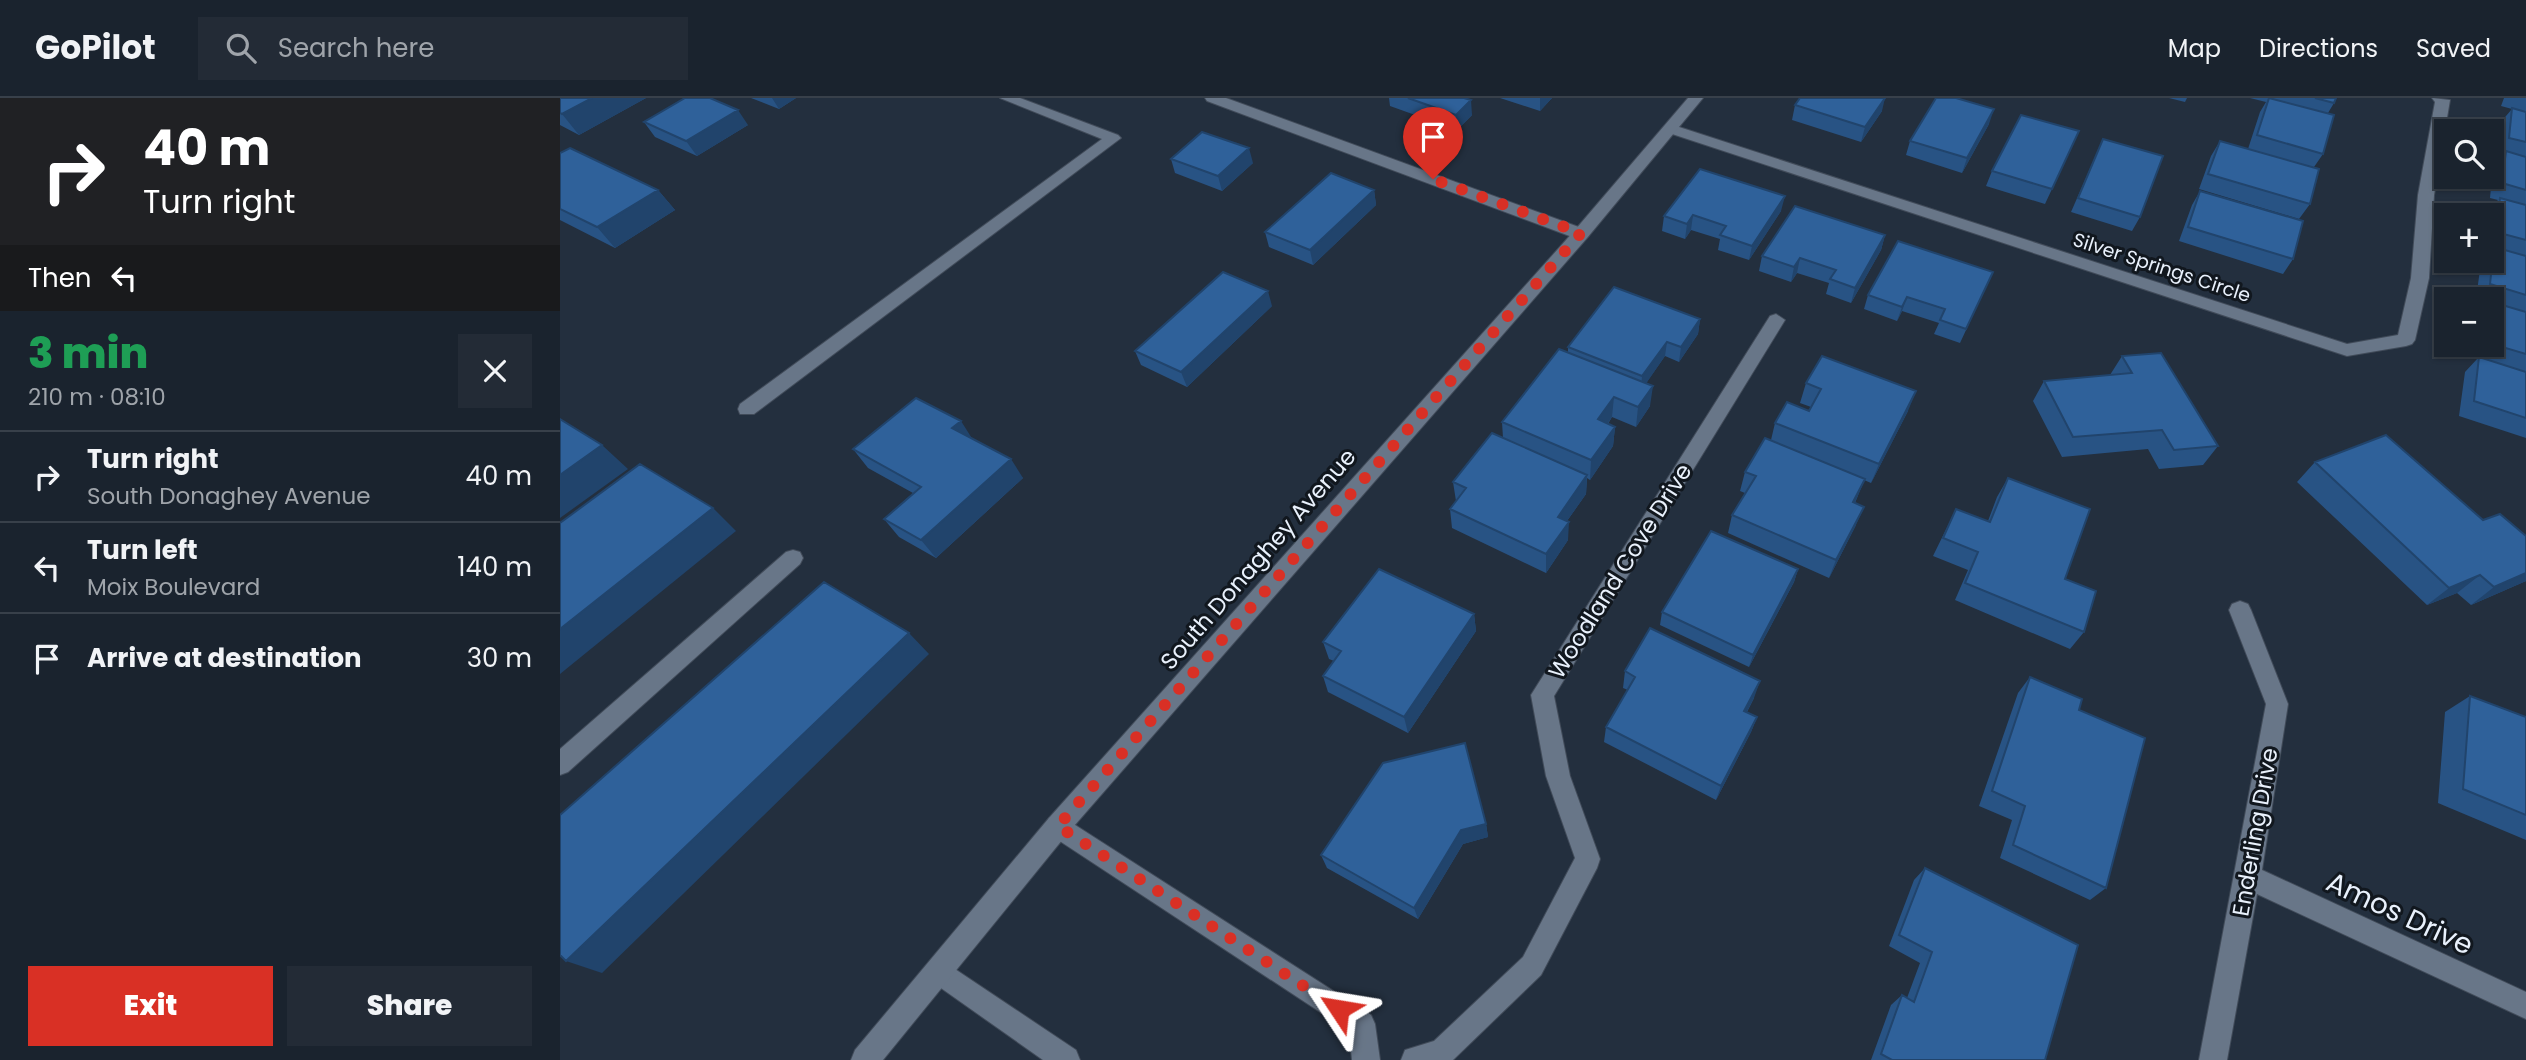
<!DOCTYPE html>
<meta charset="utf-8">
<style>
:root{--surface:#1a232e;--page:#232b36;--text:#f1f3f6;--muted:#9fa4aa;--line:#38404a;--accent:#d93025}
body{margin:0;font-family:Poppins,sans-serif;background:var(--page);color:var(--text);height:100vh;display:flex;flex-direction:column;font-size:26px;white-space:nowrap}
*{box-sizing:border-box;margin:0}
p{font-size:23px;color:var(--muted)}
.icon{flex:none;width:38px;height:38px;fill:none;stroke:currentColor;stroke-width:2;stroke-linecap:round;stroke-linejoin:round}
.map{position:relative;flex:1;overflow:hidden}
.panel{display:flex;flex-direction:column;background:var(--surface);width:560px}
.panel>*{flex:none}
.banner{background:#202124;color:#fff;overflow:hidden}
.fabs{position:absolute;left:1874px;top:21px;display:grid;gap:14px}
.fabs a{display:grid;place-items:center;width:70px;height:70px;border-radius:0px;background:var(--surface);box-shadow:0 2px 5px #0004,0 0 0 2px var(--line);font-size:35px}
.pin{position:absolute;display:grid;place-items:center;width:60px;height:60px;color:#fff;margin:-72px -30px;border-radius:50% 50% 50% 0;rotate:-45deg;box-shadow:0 0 7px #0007}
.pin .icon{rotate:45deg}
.me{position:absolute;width:77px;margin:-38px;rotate:303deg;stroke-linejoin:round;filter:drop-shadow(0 0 5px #0008)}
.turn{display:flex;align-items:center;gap:24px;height:147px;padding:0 28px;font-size:32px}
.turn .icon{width:91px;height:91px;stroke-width:2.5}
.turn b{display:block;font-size:49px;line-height:60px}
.then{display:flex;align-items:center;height:66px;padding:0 28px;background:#0003;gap:14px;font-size:26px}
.round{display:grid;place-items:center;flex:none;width:74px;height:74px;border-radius:0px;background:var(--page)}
.headline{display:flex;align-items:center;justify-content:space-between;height:119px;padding:0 28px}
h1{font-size:42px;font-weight:800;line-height:52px;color:#1e9e55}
.action{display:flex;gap:14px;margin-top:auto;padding:14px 28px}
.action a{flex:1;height:80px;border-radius:0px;background:var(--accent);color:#fff;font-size:28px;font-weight:800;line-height:80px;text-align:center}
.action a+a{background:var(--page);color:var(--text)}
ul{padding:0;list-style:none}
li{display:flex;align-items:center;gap:21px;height:91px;padding:0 28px;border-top:2px solid var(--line)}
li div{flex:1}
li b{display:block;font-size:26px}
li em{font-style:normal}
header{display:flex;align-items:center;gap:42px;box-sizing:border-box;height:98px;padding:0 35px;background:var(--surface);border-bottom:2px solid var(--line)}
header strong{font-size:33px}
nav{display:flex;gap:38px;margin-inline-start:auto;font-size:24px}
.search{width:490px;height:63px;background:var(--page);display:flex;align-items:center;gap:18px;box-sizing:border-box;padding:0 24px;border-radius:0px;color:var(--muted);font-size:26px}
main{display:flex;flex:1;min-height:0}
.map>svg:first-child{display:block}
</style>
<header>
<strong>GoPilot</strong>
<div class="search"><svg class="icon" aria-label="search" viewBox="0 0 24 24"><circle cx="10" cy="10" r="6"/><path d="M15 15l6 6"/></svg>Search here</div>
<nav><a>Map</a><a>Directions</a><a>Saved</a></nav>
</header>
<main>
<section class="panel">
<div class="banner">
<div class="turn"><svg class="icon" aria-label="right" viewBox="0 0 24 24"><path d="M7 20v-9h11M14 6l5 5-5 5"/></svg><div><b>40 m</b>Turn right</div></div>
<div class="then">Then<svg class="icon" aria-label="left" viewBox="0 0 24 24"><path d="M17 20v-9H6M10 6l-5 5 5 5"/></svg></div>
</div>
<div class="headline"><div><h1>3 min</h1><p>210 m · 08:10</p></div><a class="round"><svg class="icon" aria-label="close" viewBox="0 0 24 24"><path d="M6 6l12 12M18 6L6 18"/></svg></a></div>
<ul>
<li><svg class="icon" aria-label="right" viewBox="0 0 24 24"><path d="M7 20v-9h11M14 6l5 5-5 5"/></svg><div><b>Turn right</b><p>South Donaghey Avenue</p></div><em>40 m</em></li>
<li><svg class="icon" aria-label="left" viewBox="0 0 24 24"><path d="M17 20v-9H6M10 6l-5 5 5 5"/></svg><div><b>Turn left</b><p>Moix Boulevard</p></div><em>140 m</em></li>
<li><svg class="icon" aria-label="arrive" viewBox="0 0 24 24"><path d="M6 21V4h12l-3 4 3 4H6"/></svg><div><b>Arrive at destination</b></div><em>30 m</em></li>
</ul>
<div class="action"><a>Exit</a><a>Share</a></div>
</section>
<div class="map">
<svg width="1966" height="962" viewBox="0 0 1966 962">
<rect width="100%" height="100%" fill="#232f3e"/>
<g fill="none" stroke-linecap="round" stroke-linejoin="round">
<defs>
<path id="lane" d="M440 0H460L558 37 561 40 194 316H180L178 311 180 306 542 41Z
M233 452 240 454 243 460 240 466 8 674 0 677V651L226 454Z"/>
<path id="street" d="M645 0H666L1027 132 1029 136 1021 141 1015 140 647 3Z
M1872 0 1890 2 1874 97 1869 180 1855 242 1852 246 1846 248 1787 258 1106 34 1103 31 1106 28H1116L1787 246 1838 237 1851 180 1858 97 1875 4Z
M1216 216 1225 222 994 598 1010 678 1040 761 1037 770 981 877 893 962H841L845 952 874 943 963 859 1015 760 986 678 971 597 1210 218Z
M1680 503 1688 506 1691 512 1728 606 1702 772 1966 894V921L1697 796 1667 962H1639L1706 606 1669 512 1672 506Z
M498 716 811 917 815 926 820 962H792L789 933 489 736 486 728 489 720Z
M380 861 516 952 520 962H483L371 883 367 874 371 865Z"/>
<path id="secondary" d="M1128 0H1143L1027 140 507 736 323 962H291L295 952 489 720 1015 132Z"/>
</defs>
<use href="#lane" stroke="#414b59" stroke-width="2"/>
<use href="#street" stroke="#414b59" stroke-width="2"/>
<use href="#secondary" stroke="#414b59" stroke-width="2"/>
<use href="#lane" fill="#687688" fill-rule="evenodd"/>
<use href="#street" fill="#687688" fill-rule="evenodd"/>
<use href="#secondary" fill="#687688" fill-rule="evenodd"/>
</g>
<path fill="#285384" d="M0 0H86L19 37 0 27Z
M191 0H236L219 11Z
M829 0H904L912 17 897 32 830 8Z
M940 0H992L980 13Z
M1609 0H1627L1625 4Z
M1690 0H1776L1774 5 1768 15 1763 56 1754 69 1750 106 1739 121 1639 91 1651 58 1660 43 1688 51 1700 14 1706 4Z
M1944 0H1966V340L1899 318 1905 274 1918 260 1908 257 1909 247H1932V201H1916L1921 164 1932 163V117H1927V114L1938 102 1930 100 1933 68 1943 56 1937 55 1940 25 1952 11 1941 8Z
M1235 7 1322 13 1301 44 1232 22Z
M84 24 188 27 137 58 95 39Z
M1429 26 1402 75 1346 57 1350 43Z
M1519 33 1485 106 1426 88 1432 73Z
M1543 41 1580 119 1572 133 1511 114Z
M0 55 98 92 115 112 55 150 0 122Z
M611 61 693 65 662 93 615 75Z
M814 92 816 107 753 167 709 149 705 134Z
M1640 93 1733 161 1723 176 1619 143 1632 107Z
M1221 113 1189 162 1158 152 1160 141 1131 132 1125 141 1102 133 1104 118Z
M1325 137 1321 152 1291 205 1266 196 1269 185 1237 175 1231 184 1199 173 1202 158Z
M1433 174 1400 245 1374 236 1379 225 1342 213 1337 223 1304 211 1308 197Z
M712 208 627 289 581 267 575 253Z
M1140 221 1138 236 1119 264 1105 258 1086 285 1090 308 1076 329 1052 319 1048 326 1055 329 1053 348 1030 382 1027 380 1026 396 1007 423 1008 442 986 475 892 430 890 411 896 403 893 384 943 340 942 324 1008 254V249Z
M1562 258 1658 348 1643 367 1599 371 1588 351 1502 359 1473 303 1484 283 1550 277Z
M1246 285 1348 313 1311 385 1304 382 1295 405 1296 427 1269 480 1168 435 1172 417 1185 395 1180 393 1185 374 1211 342 1215 325 1249 313 1251 309 1240 305Z
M412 341 463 380 376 460 339 439 324 421 353 395 308 370 293 351Z
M1755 364 1966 483 1911 507 1897 495 1867 507 1737 384Z
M1448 380 1505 481 1524 534 1510 551 1395 502 1408 472 1373 458 1396 411 1428 423 1437 399Z
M1238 471 1234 484 1189 569 1100 527 1102 514Z
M914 516 916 533 848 635 768 594 763 578 774 563 769 561 763 544Z
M1065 573 1194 600 1187 614 1197 619 1191 634 1156 702 1044 644 1046 629 1068 592 1063 590Z
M1470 579 1519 612 1546 790 1530 802 1440 760 1452 722 1419 708 1458 595Z
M1910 598 1966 619V742L1878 705 1885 614Z
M926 726 928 739 903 746 858 821 767 770 761 757Z
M1365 770 1485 962H1311L1331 907 1342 897 1347 900 1360 865 1329 848 1354 782Z"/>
<path fill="#21446c" d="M32 0H86L19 37 2 16Z
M212 0H236L219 11Z
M980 0H992L980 13Z
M1325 0 1322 13 1301 44 1305 29Z
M911 2 912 17 897 32 896 17Z
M1434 11 1429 26 1402 75 1407 60Z
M178 12 188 27 137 58 126 43Z
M689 50 693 65 662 93 658 78Z
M98 92 115 112 55 150 37 129Z
M814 92 816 107 753 167 750 152Z
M1225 98 1221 113 1189 162 1192 148Z
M1133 117 1131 132 1125 141 1127 126Z
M1325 137 1321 152 1291 205 1295 190Z
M1240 160 1237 175 1231 184 1234 169Z
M708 193 712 208 627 289 621 274Z
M1347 199 1342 213 1337 223 1342 209Z
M1140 221 1138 236 1119 264 1121 249Z
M1107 244 1105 258 1081 293 1082 278Z
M1093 288 1090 308 1076 329 1078 309Z
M1356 293 1348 313 1311 385 1319 366Z
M1054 299 1052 319 1037 341 1038 321Z
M401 323 413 342 392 330Z
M1055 329 1053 348 1030 382 1031 362Z
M42 347 68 371 0 420V377Z
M451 361 463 380 376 460 361 442Z
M1027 377 1026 396 997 437 998 419Z
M1305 381 1297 400 1285 423 1293 404Z
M1304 409 1296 427 1269 480 1276 462Z
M153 410 176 433 0 576V531Z
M1009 424 1008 442 986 475V456Z
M1238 471 1234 484 1189 569 1193 557Z
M1966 475V483L1911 507 1934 489Z
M1920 477 1897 495 1867 507 1889 490Z
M914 516 916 533 848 635 844 619Z
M349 535 369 556 42 875 6 863Z
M1200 583 1194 600 1179 629 1184 613Z
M1197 619 1191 634 1156 702 1161 688Z
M926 726 928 739 903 746 858 821 854 810 901 732Z"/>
<path fill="#2f619a" stroke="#21446c" stroke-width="2" d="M0 0H32L2 16 0 15Z
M125 0H150L178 12 126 43 84 24Z
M848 0H904L911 2 896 17Z
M1240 0H1325L1305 29 1235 7Z
M1376 0H1396L1434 11 1407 60 1350 43Z
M1709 0 1774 17 1763 56 1697 37Z
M1755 0H1776L1774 5Z
M1952 10 1966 14V44L1949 40Z
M1461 17 1519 33 1492 91 1432 73Z
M642 34 689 50 658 78 611 61Z
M1543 41 1603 58 1580 119 1518 100Z
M1660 43 1759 71 1750 106 1648 76Z
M10 50 98 92 37 129 0 111V55Z
M1946 53 1966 59V92L1942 85Z
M1140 71 1225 98 1192 148 1160 137 1166 128 1133 117 1127 126 1104 118Z
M771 75 814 92 750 152 705 134Z
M1640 93 1743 123 1733 161 1628 129Z
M1940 100 1966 107V142L1936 134Z
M1235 108 1325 137 1295 190 1270 181 1276 172 1240 160 1234 169 1202 158Z
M1338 143 1433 174 1406 231 1380 222 1385 211 1347 199 1342 209 1308 197Z
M1934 149 1966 158V197L1930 186Z
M663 174 708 193 621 274 575 253Z
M1054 189 1140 221 1121 249 1107 244 1082 278 1008 249Z
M1932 204 1966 214V256L1932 246Z
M999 251 1093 288 1078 309 1054 299 1038 321 1055 329 1031 362 942 324Z
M1601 255 1658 348 1614 352 1602 332 1513 339 1484 283 1572 275 1562 258Z
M1262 258 1356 293 1319 366 1215 325 1227 304 1249 313 1261 291 1246 285Z
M1919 259 1966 274V320L1914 303Z
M356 300 401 323 392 330 451 361 361 442 324 421 361 389 293 351Z
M0 321 42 347 0 377Z
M932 335 1027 377 998 419 1009 424 986 456 890 411 906 390 893 384Z
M1826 337 1923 422 1940 416 1966 438V475L1934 489 1920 477 1889 490 1755 364Z
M1205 340 1305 381 1293 404 1304 409 1276 462 1172 417 1196 378 1185 374Z
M80 366 153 410 0 531V425Z
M1448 380 1530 411 1505 481 1536 493 1524 534 1405 485 1418 454 1383 440 1396 411 1430 424Z
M1151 433 1238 471 1193 557 1102 514Z
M819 471 914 516 844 619 763 578 781 553 763 544Z
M264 484 349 535 6 863 0 857V717Z
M1090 530 1200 583 1184 613 1197 619 1161 688 1046 629 1075 579 1065 573Z
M1470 579 1522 601 1519 612 1585 640 1546 790 1453 747 1465 708 1432 693Z
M1910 598 1966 619V717L1903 691Z
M905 645 926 726 901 732 854 810 761 757 823 665Z
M1365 770 1518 847 1485 962H1332L1321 956 1342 897 1354 904 1372 854 1339 837Z"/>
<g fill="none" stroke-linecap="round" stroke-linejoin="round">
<path stroke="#d93025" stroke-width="12" stroke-dasharray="0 21.6" d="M779 911 498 728 1021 135 873 81"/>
</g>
<g text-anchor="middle" stroke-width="6" stroke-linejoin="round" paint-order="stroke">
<g font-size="19" fill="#e9f1fc" stroke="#11171e">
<text transform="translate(1602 169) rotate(18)" y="7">Silver Springs Circle</text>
</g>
<g font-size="23" fill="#e9f1fc" stroke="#11171e">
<text transform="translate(698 461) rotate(-49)" y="8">South Donaghey Avenue</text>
<text transform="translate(1060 473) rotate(-58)" y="8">Woodland Cove Drive</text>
<text transform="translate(1695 734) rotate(-80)" y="8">Enderling Drive</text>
</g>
<g font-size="28" fill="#e9f1fc" stroke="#11171e">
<text transform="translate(1840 815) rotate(25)" y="10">Amos Drive</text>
</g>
</g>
</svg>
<div class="fabs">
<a><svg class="icon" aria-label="search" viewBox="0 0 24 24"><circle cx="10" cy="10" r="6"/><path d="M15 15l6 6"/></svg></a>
<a>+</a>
<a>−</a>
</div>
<div class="pin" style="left:873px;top:81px;background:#d93025"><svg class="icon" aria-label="arrive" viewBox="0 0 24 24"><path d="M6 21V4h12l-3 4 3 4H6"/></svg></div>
<svg class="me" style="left:779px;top:911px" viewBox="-20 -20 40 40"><path d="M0-17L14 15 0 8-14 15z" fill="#d93025" stroke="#fff" stroke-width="4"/></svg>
</div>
</main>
